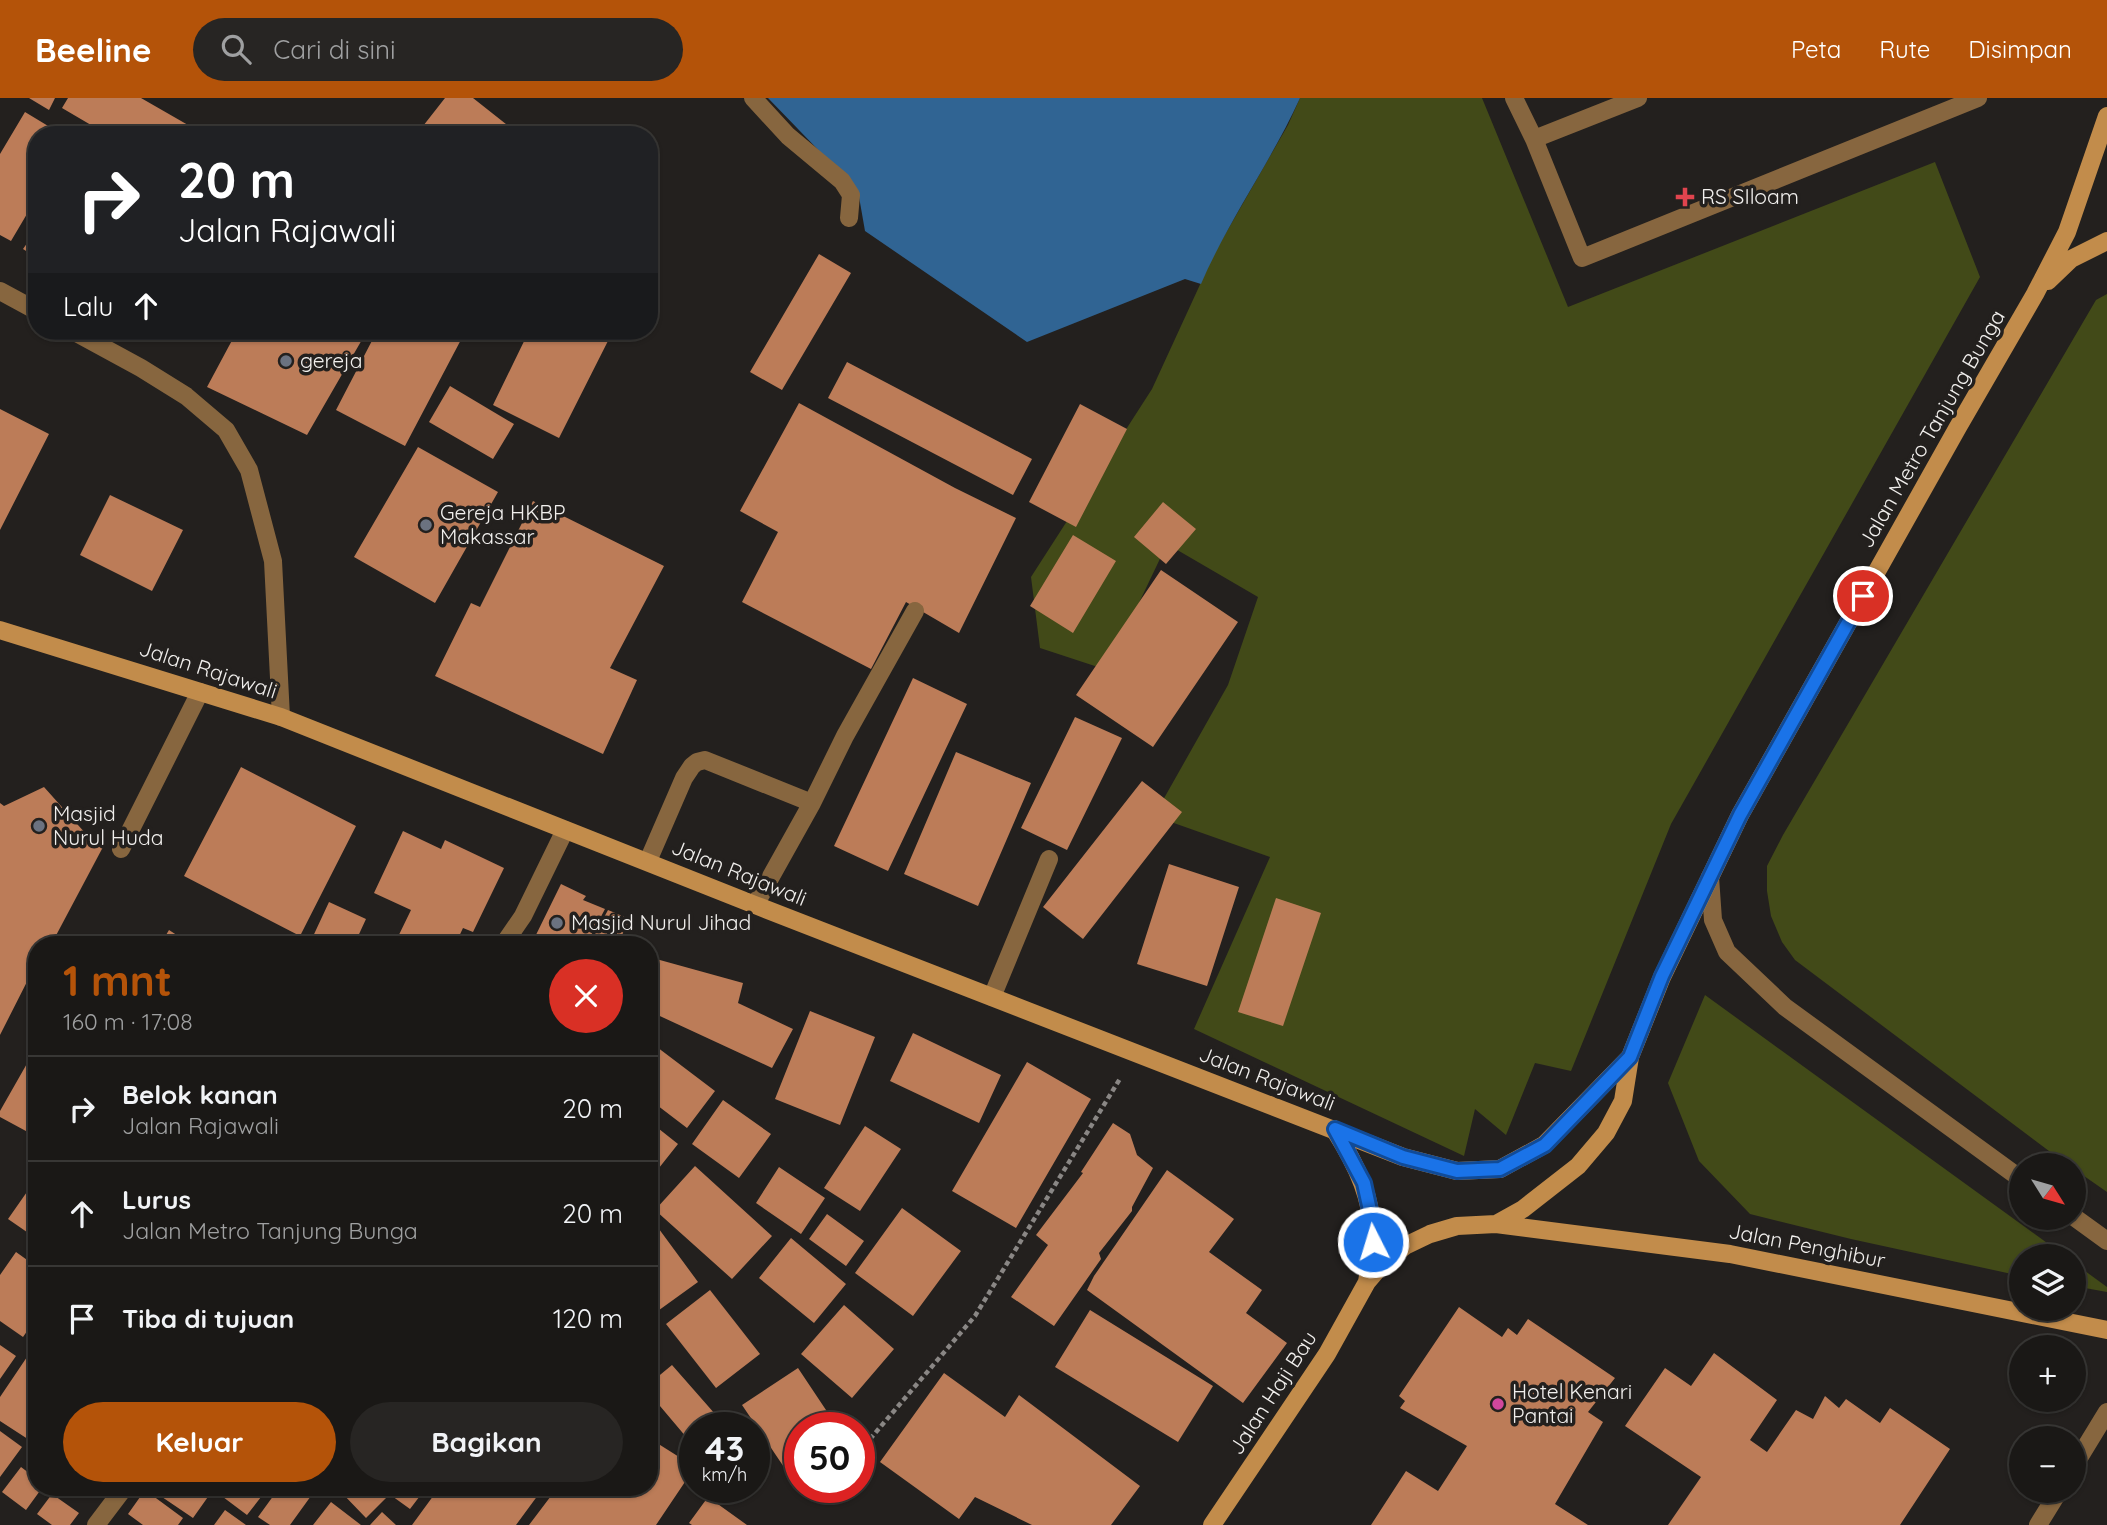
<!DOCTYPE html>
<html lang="id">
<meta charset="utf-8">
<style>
:root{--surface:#1a1816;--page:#272523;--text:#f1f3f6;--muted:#9fa0a1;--line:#383735;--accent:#b45309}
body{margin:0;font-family:Quicksand,sans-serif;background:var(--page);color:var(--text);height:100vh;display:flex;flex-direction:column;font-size:26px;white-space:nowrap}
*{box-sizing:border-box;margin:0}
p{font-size:23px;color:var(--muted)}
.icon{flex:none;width:38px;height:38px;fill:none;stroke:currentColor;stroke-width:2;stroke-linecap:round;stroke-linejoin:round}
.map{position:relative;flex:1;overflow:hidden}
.drawer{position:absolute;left:28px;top:838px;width:630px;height:560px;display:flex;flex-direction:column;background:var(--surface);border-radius:28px;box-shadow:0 2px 5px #0004,0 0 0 2px var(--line)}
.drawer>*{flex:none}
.banner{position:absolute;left:28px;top:28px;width:630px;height:214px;border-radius:28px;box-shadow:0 2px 5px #0004,0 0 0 2px var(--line);background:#202124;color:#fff;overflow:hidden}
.needle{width:46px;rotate:127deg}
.fabs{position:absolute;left:2009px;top:1055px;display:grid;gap:14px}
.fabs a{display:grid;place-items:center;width:77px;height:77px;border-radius:50%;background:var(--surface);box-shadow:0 2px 5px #0004,0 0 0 2px var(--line);font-size:35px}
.speed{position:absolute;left:679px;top:1314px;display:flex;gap:14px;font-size:35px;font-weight:700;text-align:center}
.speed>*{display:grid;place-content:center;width:91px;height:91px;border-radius:50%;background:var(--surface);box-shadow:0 2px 5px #0004,0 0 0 2px var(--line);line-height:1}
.speed small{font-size:18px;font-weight:400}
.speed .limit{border:10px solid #d22;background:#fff;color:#111}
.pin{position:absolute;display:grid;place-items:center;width:60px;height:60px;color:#fff;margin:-30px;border:4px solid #fff;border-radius:50%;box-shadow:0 2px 7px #0007}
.me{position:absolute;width:77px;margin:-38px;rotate:355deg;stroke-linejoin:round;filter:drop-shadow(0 0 5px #0008)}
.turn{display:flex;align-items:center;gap:24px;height:147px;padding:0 35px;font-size:32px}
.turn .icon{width:91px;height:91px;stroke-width:2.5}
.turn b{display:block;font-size:49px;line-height:60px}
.then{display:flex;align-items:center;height:66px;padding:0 35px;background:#0003;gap:14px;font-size:26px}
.round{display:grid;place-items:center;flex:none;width:74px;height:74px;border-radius:37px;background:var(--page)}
.head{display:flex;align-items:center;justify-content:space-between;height:119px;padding:0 35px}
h1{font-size:42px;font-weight:800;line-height:52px;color:var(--accent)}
.cta{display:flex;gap:14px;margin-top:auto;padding:14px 35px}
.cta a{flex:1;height:80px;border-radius:42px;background:var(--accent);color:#fff;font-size:28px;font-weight:800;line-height:80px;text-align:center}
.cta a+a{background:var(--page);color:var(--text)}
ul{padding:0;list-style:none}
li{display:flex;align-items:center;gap:21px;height:105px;padding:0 35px;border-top:2px solid var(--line)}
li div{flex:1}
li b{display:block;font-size:26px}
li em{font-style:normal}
header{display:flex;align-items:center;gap:42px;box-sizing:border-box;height:98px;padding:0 35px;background:var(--accent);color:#fff}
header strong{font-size:33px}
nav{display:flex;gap:38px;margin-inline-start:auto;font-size:24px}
.search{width:490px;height:63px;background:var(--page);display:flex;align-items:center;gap:18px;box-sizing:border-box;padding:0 24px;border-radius:38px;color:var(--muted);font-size:26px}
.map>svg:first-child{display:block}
</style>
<header>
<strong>Beeline</strong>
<div class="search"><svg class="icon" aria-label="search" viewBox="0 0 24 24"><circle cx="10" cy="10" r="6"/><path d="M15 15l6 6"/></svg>Cari di sini</div>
<nav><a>Peta</a><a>Rute</a><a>Disimpan</a></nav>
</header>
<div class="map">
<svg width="2107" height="1427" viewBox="0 0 2107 1427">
<rect width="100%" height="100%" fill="#23201e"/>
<path fill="#424a18" d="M1300 0H1482L1568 209 1935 64 1980 179 1671 726 1571 973 1535 965 1506 1037 1475 1011 1464 1058 1194 931 1270 759 1154 718 1228 587 1258 499 1167 446 1107 572 1040 550 1031 479 1152 291 1215 154 1288 27Z
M2107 196V1094L2074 1071V1068L2065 1065 1795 862 1782 844 1771 818 1767 793V768L1783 737 2096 202Z
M1705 897 2065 1158H2021V1178L1851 1141 1750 1116 1699 1063 1668 985Z
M2074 1165 2107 1189V1194L2074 1188Z"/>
<path fill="#306493" d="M768 0H1300C1271 64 1229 121 1201 186L1185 181 1027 244 865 133 858 93Z"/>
<path fill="#bc7c58" d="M29 0H55L49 12Z
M68 0H141L188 27 182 37H108L62 10Z
M445 0H473L520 37H416Z
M25 14 63 37H37V99L11 143 0 137V56Z
M37 131V160L23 151Z
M819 156 851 175 782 292 750 274Z
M237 233H367L307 337 207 289Z
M377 233H459L464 236 405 348 336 312Z
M507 233H521L516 240Z
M529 233H613L559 340 493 307Z
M847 264 1032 361 1013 397 828 300Z
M450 288 514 326 493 361 429 324Z
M799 305 955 390 1016 420 959 535 906 504 871 571 742 504 778 434 740 413Z
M1080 306 1127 331 1076 429 1029 404Z
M0 311 49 336 0 432Z
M418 349 498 394 435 505 354 459Z
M110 397 183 432 152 493 80 457Z
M533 403 664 468 610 570 637 582 603 656 435 578 471 505 480 509Z
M1163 404 1196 431 1166 466 1134 439Z
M1073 437 1116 463 1073 535 1030 508Z
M1161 472 1238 524 1153 649 1076 597Z
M913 580 967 606 888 773 834 748Z
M1075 619 1122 640 1067 752 1021 730Z
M956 654 1031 685 978 808 904 776Z
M241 669 356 728 300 838 184 778Z
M1142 683 1182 714 1083 841 1043 809Z
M44 689 95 746 103 749 52 845 47 843 45 847H37V864L0 937V705L4 708Z
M403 733 441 751 445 742 504 770 473 834 463 830 455 847H367L373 836 394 847 411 812 374 795Z
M1169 766 1239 789 1207 888 1137 866Z
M561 786 586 798 583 802 605 811 586 847H531Z
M1276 800 1321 815 1283 928 1238 914Z
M329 804 366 821 354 847H309Z
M608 812 630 821 617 847H589Z
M169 832 192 847H160Z
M649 859 743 885 738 905 793 931 772 970 649 913Z
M810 913 875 939 840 1027 775 1001Z
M913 935 1001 977 979 1025 890 983Z
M649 943 715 993 687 1030 649 1001Z
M37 948V1039L0 1019V1013Z
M1027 964 1091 1001 1016 1130 952 1093Z
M723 1002 771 1036 739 1080 692 1046Z
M649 1023 678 1046 655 1075 649 1071Z
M1113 1025 1130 1036 1137 1057 1153 1070 1132 1109V1113L1099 1155 1101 1161 1054 1228 1011 1199 1048 1147 1036 1137 1083 1075 1081 1074Z
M865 1028 901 1051 860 1113 824 1090Z
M695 1068 772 1138 732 1181 655 1112Z
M779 1069 825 1100 801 1136 756 1105Z
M1167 1072 1234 1121 1209 1154 1262 1192 1246 1215 1287 1245 1243 1305 1087 1192 1094 1178Z
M29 1091 37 1097V1141L8 1121Z
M902 1110 961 1153 913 1218 855 1175Z
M827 1116 864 1143 846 1168 809 1141Z
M659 1131 698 1184 655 1215 649 1207V1138Z
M791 1140 846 1186 814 1225 759 1180Z
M16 1154 37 1169V1219L23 1239 0 1223V1177Z
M710 1192 760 1256 716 1290 666 1226Z
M844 1207 894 1251 852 1300 801 1256Z
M1459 1209 1502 1239 1508 1230 1517 1237 1528 1221 1615 1280 1588 1314 1603 1324 1555 1406 1588 1427H1371L1406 1373 1438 1393 1467 1348 1400 1310 1405 1303 1399 1298Z
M1090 1212 1213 1288 1178 1344 1055 1269Z
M0 1247 16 1258 0 1281Z
M1714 1255 1777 1302 1750 1342 1767 1354 1796 1312 1813 1321 1825 1298 1839 1310 1846 1301 1880 1325 1890 1310 1950 1351 1900 1427H1668L1701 1379 1625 1328 1665 1270 1691 1288Z
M27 1259 37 1265V1347L0 1323V1299Z
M672 1267 715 1316 699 1330H695V1334L687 1340 649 1295V1286Z
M798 1270 838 1330H800V1380L794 1384 742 1307Z
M944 1275 1005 1319 1019 1297 1140 1388 1111 1427H1032L975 1399 959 1421 880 1364Z
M0 1333 22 1349 0 1379Z
M649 1340 695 1369 656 1427H529L557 1390H649Z
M21 1369 37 1381V1390H42L26 1412 2 1394Z
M169 1390H200L210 1396 193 1420 162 1399Z
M211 1390H268L247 1417Z
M279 1390 316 1391 290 1427H270L258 1419Z
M343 1390H376L386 1400 366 1420 340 1393Z
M388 1390H426L410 1411 385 1393Z
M439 1390H536L541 1393 516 1427H412Z
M145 1392 183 1420 178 1427H143L128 1416Z
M52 1396 79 1415 70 1427H52L37 1416Z
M708 1399 747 1427H692L689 1425Z
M331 1404 361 1427H313Z
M225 1412 246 1427H214Z
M382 1414 396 1427H370Z"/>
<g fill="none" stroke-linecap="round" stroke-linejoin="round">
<path stroke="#8a8785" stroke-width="4.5" stroke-dasharray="5 3.5" stroke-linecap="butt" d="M859 1354 975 1218 1121 979"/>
<path stroke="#87663f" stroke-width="18" d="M1514 0 1534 41 1582 160 1978 0
M1534 41 1638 0
M1710 779 1713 822 1727 854 1785 909 2021 1081
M992 899 1049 761
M2074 1119 2107 1143"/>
<path stroke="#87663f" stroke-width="18" d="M753 0 788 38 842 83 851 97 849 120
M0 193 37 213
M73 233 141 270 186 298 226 332 249 372 273 463 281 619
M121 751 200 594
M648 763 684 680 692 668 697 664 705 662 812 705
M755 807 812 705 845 638 915 513
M503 847 523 818 565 732
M2074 1368 2107 1314
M96 1427 124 1390
M2038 1427 2059 1393"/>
<path stroke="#c28c4b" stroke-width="18" d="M2048 183 2071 161 2107 143
M0 532 281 619 755 807 1403 1059 1457 1073 1500 1071 1544 1047 1630 959
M1334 1031C1356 1066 1375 1103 1372 1146 1372 1158 1369 1171 1367 1184
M1496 1126 1523 1111 1578 1068 1606 1035 1623 1003 1630 959 1662 879 1740 717 1958 329 2035 196 2067 134 2107 18
M1212 1427 1327 1256 1367 1184 1384 1164 1405 1148 1430 1136 1457 1128 1496 1126 1730 1156 2107 1232"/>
</g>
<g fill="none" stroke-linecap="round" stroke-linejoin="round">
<defs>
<path id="route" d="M1373 1144 1371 1117 1364 1085 1335 1031 1403 1059 1457 1073 1500 1071 1545 1047 1630 959 1662 878 1740 717 1863 498"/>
</defs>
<use href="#route" stroke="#114b97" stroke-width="18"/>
<use href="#route" stroke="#1a73e8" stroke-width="12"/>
</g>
<path fill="#e0444e" stroke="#23201e" stroke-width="2.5" d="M1681.5 88.5h7v7h7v7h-7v7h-7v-7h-7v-7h7z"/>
<g fill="#6b7280" stroke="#23201e" stroke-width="2.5">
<circle cx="286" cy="263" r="7"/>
<circle cx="426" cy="427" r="7"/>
<circle cx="39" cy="728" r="7"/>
<circle cx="557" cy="825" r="7"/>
</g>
<circle fill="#d1479c" stroke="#23201e" stroke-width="2.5" cx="1498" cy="1306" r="7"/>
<g text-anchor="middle" stroke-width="7" stroke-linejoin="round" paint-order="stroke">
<g font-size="21" fill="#f1efed" stroke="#23201e" text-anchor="start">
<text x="1701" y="106">RS SIloam</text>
<text x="300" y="270">gereja</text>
<text x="440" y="422">Gereja HKBP<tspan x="440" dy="24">Makassar</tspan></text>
<text x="53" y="723">Masjid<tspan x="53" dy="24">Nurul Huda</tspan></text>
<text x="571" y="832">Masjid Nurul Jihad</text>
<text x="1512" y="1301">Hotel Kenari<tspan x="1512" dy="24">Pantai</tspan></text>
</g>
<g font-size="21" fill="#f1efed" stroke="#23201e">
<text transform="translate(1932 331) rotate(-60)" y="7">Jalan Metro Tanjung Bunga</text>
<text transform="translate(208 572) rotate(18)" y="7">Jalan Rajawali</text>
<text transform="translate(739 775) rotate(22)" y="7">Jalan Rajawali</text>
<text transform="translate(1267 981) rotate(21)" y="7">Jalan Rajawali</text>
<text transform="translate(1807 1148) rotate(11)" y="7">Jalan Penghibur</text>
<text transform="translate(1273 1295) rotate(-57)" y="7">Jalan Haji Bau</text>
</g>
</g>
</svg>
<div class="fabs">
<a><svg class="needle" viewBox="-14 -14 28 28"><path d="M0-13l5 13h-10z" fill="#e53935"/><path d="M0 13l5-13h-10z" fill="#9fa0a1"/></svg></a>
<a><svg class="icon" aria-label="layers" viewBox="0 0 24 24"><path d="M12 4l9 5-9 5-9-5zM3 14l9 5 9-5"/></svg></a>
<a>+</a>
<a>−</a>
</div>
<div class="speed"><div>43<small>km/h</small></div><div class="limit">50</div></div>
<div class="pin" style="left:1863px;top:498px;background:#d93025"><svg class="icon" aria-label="arrive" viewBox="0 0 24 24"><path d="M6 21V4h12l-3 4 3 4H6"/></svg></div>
<svg class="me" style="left:1373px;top:1144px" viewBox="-20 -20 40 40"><circle r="17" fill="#1a73e8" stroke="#fff" stroke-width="3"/><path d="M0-11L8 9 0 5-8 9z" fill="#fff"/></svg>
<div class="banner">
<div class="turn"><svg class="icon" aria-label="right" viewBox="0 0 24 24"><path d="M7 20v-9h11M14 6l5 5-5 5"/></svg><div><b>20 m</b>Jalan Rajawali</div></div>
<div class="then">Lalu<svg class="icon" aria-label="ahead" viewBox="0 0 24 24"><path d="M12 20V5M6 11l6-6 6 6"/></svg></div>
</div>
<section class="drawer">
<div class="head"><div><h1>1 mnt</h1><p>160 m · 17:08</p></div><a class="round" style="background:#d93025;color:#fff"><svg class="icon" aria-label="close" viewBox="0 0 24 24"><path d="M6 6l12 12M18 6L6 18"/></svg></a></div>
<ul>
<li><svg class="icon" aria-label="right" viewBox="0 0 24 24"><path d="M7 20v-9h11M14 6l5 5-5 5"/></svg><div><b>Belok kanan</b><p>Jalan Rajawali</p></div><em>20 m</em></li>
<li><svg class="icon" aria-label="ahead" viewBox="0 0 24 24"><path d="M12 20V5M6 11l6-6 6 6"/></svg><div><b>Lurus</b><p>Jalan Metro Tanjung Bunga</p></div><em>20 m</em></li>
<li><svg class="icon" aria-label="arrive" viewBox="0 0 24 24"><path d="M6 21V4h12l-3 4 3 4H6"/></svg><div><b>Tiba di tujuan</b></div><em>120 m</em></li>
</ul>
<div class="cta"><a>Keluar</a><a>Bagikan</a></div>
</section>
</div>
